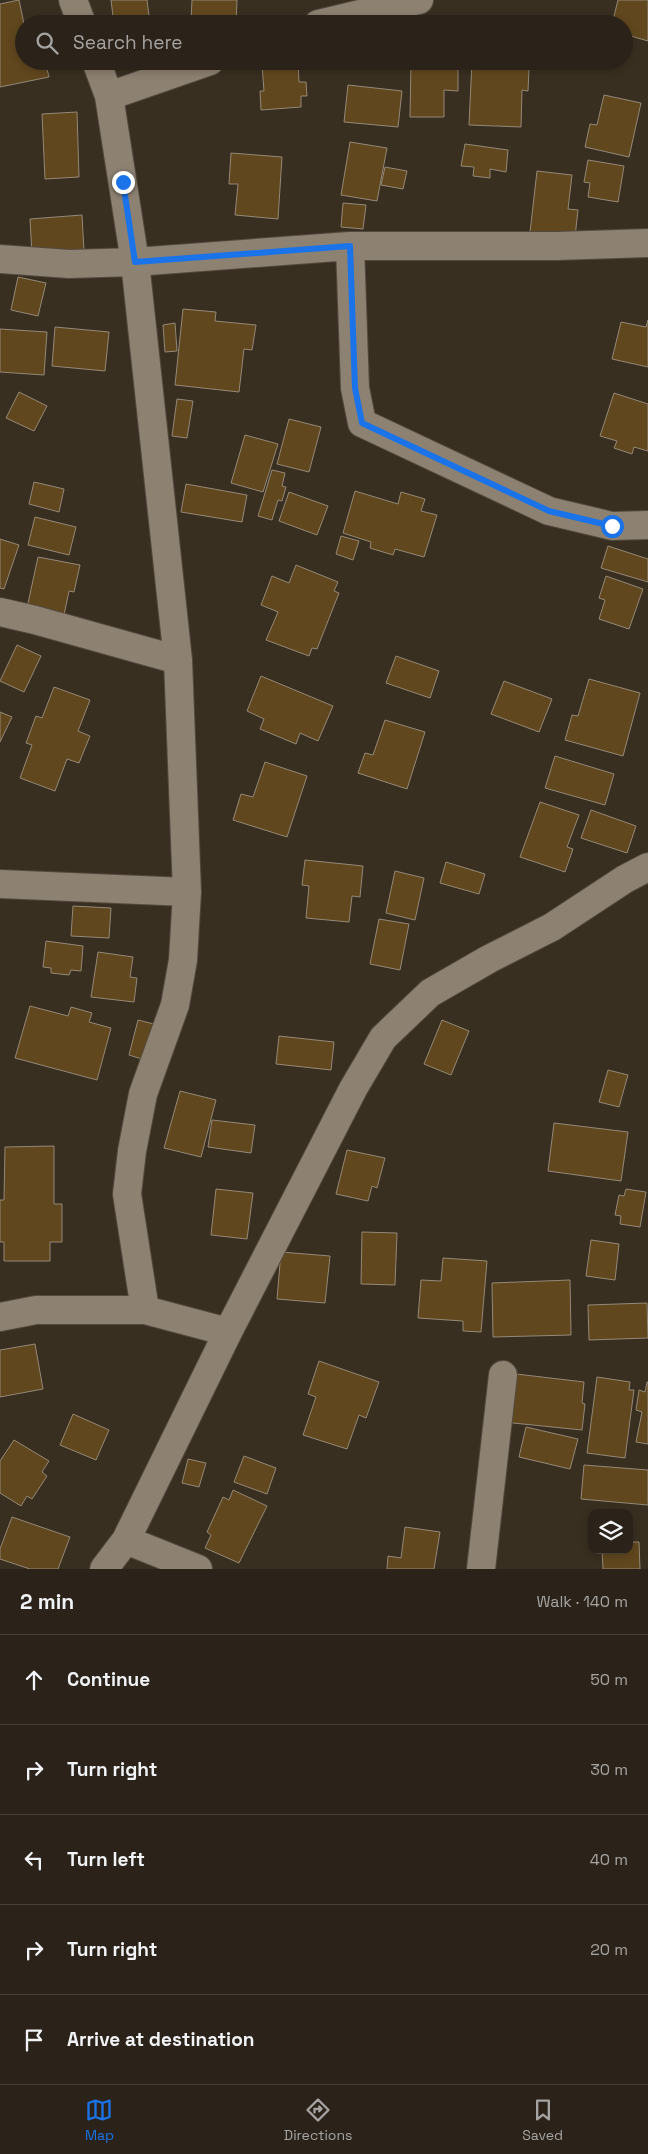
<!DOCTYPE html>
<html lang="en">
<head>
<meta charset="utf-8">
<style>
  :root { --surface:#2b2319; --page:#372f26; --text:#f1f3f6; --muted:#a6a4a2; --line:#474038; --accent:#1a73e8 }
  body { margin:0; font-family:"Space Grotesk",sans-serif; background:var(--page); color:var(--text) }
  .controls { position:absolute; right:15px; bottom:15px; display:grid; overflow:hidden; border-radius:10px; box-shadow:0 2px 8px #0003 }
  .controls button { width:45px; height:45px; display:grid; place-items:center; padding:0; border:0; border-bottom:1px solid var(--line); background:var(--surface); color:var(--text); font:25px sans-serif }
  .stop { position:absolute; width:15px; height:15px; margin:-11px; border:4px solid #1a73e8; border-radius:50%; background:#fff }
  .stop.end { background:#1a73e8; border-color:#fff; box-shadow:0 1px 5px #0008 }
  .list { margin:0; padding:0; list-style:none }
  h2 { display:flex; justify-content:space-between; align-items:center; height:65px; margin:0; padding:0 20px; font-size:21px }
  h2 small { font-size:16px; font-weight:400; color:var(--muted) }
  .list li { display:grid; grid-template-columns:32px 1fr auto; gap:15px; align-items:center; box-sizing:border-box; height:90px; padding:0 20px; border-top:1px solid var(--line) }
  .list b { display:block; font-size:19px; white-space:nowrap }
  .list em { font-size:16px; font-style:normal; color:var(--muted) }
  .icon { flex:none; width:28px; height:28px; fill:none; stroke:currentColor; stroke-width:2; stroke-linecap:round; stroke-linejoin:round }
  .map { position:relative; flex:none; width:648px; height:1569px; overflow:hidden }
  .search { position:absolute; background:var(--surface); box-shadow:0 2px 8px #0003; left:15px; right:15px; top:15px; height:55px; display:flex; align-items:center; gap:12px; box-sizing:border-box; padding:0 18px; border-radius:28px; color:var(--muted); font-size:19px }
  .sheet { height:515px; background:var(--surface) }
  nav { display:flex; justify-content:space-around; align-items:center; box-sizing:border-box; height:70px; border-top:1px solid var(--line); background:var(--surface); font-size:14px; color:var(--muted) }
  nav a { display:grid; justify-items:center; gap:2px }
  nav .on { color:var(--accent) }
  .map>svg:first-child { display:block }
</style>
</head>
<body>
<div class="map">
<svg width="648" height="1569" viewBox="0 0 648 1569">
  <rect width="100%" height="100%" fill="#392f21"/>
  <path fill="#61471e" stroke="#948877" d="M 19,0 L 24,24 L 24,61 L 45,61 L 49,77 L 0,87 L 0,4 Z
    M 111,0 L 147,0 L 150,24 L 114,24 Z
    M 192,0 L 237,0 L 236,24 L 191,22 Z
    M 618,0 L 648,0 L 648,41 L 624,34 L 624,24 L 612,24 Z
    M 411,61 L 458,61 L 458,91 L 444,90 L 444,117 L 410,117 Z
    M 472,61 L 524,61 L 523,69 L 529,69 L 528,91 L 522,90 L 521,127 L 469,125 Z
    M 298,62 L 299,82 L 306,82 L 307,96 L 301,96 L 301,107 L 261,110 L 260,91 L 264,91 L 262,65 Z
    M 348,85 L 402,91 L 398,127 L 344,122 Z
    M 604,95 L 641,103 L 629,157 L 585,147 L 590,124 L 597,125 Z
    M 77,112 L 79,177 L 45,179 L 42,114 Z
    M 350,142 L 387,148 L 377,201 L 341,195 Z
    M 465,144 L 508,150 L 506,172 L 490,169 L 490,178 L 473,176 L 474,167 L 461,166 Z
    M 231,153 L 282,157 L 278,219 L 235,215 L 238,184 L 229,184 Z
    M 588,160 L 624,166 L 618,202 L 588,197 L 590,183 L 584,182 Z
    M 385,167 L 407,171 L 403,189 L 381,185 Z
    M 537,171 L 572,175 L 568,209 L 578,210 L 575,237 L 530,232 Z
    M 343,203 L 366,205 L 363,229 L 341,227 Z
    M 82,215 L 84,251 L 32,255 L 30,219 Z
    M 18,277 L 46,283 L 38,316 L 11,310 Z
    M 183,309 L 216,312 L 215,321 L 256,325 L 252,350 L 244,349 L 239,392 L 175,385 Z
    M 648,320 L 648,367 L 612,359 L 621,322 L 646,327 Z
    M 175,323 L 177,351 L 165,352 L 163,325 Z
    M 55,327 L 109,332 L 105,371 L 52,366 Z
    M 0,329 L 47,332 L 44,375 L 0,372 Z
    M 19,392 L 47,406 L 34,431 L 6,418 Z
    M 614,393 L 648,404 L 648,451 L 634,447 L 632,454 L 614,448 L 617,441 L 600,436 Z
    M 177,399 L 193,401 L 187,438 L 172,436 Z
    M 289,419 L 321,427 L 309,472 L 277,464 Z
    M 245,435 L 278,444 L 263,492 L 231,483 Z
    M 272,470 L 285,473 L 282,486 L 286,487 L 282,501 L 278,500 L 272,520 L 258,516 Z
    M 34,482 L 64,489 L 59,512 L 29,504 Z
    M 186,484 L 247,495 L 242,522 L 181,512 Z
    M 355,491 L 398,504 L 401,492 L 425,499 L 421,511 L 437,515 L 424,557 L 395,549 L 393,555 L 370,548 L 371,542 L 343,533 Z
    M 289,492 L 328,506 L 317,535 L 279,521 Z
    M 35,517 L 76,527 L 69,555 L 28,545 Z
    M 341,536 L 359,541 L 353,560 L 336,554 Z
    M 0,539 L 19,545 L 4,589 L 0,588 Z
    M 608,546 L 648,559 L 648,582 L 601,568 Z
    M 38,557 L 80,565 L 74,592 L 69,591 L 64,615 L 27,608 Z
    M 296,565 L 338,582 L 334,591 L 339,593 L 317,649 L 312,648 L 309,656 L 266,640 L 278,612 L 261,605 L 272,576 L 289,583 Z
    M 606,576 L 643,589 L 629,629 L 599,619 L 605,600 L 599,598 Z
    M 17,645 L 41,656 L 24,692 L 0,681 Z
    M 396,656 L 439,671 L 430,698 L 386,683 Z
    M 261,676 L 333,706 L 318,741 L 300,733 L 296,744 L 260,729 L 264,719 L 247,711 Z
    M 589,679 L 640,693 L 623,756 L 565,740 L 572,715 L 578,716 Z
    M 504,681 L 552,699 L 539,732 L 491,714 Z
    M 54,687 L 90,700 L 78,731 L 90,736 L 79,763 L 67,759 L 55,791 L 20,778 L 32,745 L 26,743 L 36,716 L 42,718 Z
    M 0,712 L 12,717 L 0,742 Z
    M 385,720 L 425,732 L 407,789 L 358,773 L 365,753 L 373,755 Z
    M 555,756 L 614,774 L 605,805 L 545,788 Z
    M 265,762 L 307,776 L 287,837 L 233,820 L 241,794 L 253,797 Z
    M 540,802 L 579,815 L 567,847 L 573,849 L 565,872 L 520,857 Z
    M 591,810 L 636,826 L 627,853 L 581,838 Z
    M 305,860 L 363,866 L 360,897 L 352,896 L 349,922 L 306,918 L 309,886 L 302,885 Z
    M 446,862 L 485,874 L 479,894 L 440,883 Z
    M 395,871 L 424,878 L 415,920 L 386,913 Z
    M 73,906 L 111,908 L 109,938 L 71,936 Z
    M 379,919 L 409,924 L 400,970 L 370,964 Z
    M 46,941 L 83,946 L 81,971 L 71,970 L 69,975 L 51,973 L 51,968 L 43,967 Z
    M 98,952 L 133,957 L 130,977 L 137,978 L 134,1002 L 91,997 Z
    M 30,1006 L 68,1016 L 71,1007 L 92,1013 L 89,1022 L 111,1028 L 97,1080 L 15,1058 Z
    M 138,1020 L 154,1024 L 145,1060 L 129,1055 Z
    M 442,1020 L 469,1031 L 451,1075 L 424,1064 Z
    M 279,1036 L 334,1042 L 331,1070 L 276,1064 Z
    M 608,1070 L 628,1075 L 619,1107 L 599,1102 Z
    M 180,1091 L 216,1100 L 201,1157 L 164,1148 Z
    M 212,1120 L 255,1125 L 251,1153 L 208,1147 Z
    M 554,1123 L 628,1132 L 621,1181 L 548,1171 Z
    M 54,1146 L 54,1204 L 62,1204 L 62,1242 L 50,1242 L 50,1261 L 4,1261 L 4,1242 L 0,1242 L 0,1200 L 4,1200 L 5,1147 Z
    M 347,1150 L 385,1158 L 377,1188 L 372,1186 L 368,1201 L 336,1194 Z
    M 216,1189 L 253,1193 L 247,1239 L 211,1235 Z
    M 626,1189 L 646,1192 L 640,1227 L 620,1224 L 621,1216 L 615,1215 L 619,1195 L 624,1196 Z
    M 362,1232 L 397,1233 L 395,1285 L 361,1284 Z
    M 591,1240 L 619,1244 L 615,1280 L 586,1276 Z
    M 281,1252 L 330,1256 L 325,1303 L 277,1299 Z
    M 443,1258 L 487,1261 L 481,1332 L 463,1331 L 463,1321 L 418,1318 L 421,1280 L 441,1281 Z
    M 570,1280 L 571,1335 L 493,1337 L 492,1283 Z
    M 647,1303 L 648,1338 L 589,1340 L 588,1305 Z
    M 35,1344 L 43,1389 L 0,1397 L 0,1350 Z
    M 319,1361 L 379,1382 L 366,1418 L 359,1415 L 347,1449 L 303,1435 L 316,1397 L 308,1394 Z
    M 508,1373 L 584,1382 L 582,1403 L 585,1404 L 582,1430 L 503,1422 Z
    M 597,1377 L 630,1382 L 629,1390 L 634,1390 L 625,1458 L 587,1453 Z
    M 647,1382 L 648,1382 L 648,1444 L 636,1442 L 642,1412 L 636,1410 L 639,1390 L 645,1392 Z
    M 73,1414 L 109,1430 L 96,1460 L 60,1445 Z
    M 526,1427 L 578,1439 L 570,1469 L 519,1457 Z
    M 14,1440 L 49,1461 L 42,1472 L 47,1476 L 32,1499 L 27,1496 L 21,1506 L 0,1493 L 0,1461 Z
    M 244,1456 L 276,1468 L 267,1494 L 234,1482 Z
    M 188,1459 L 206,1463 L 199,1487 L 182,1483 Z
    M 584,1465 L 648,1470 L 648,1505 L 581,1499 Z
    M 233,1490 L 267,1506 L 239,1563 L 205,1548 L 211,1535 L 207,1532 L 223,1497 L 229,1500 Z
    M 12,1517 L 70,1537 L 58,1569 L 30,1569 L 0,1559 L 0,1549 Z
    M 405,1527 L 440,1532 L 434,1569 L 387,1569 L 388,1556 L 401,1558 Z
    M 629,1542 L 639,1542 L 640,1569 L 603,1569 L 602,1550 L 629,1550 Z"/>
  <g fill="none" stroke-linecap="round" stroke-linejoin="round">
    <g stroke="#524a3e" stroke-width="30">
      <path id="minor" d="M 73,0 L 82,24
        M 318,24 L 419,0
        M 96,61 L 109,96 L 135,262 L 178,660 L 187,892 L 183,960 L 175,1005 L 143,1094 L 132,1151 L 127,1194 L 145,1310
        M 109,96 L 210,61
        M 350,246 L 355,388 L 362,423 L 549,511 L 612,526 L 648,525
        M 0,259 L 69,264 L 135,262 L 350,246 L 557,246 L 648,243
        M 0,612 L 35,620 L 178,660
        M 0,884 L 187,892
        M 0,1317 L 36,1310 L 145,1310 L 228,1332
        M 126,1540 L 198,1569
        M 104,1569 L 126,1540 L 228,1332 L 353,1089 L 383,1038 L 430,993 L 489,959 L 552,927 L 625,879 L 648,867
        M 481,1569 L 503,1375"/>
    </g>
    <use href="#minor" stroke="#8d8171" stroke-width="28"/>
  </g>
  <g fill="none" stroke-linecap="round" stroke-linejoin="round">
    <path stroke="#1a73e8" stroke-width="6" d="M 123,182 L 135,262 L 350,246 L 355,388 L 362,423 L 549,511 L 612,526"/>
  </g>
</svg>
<div class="controls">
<button><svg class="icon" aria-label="layers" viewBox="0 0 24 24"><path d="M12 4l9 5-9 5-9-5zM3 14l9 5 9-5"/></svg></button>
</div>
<div class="stop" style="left:612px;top:526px"></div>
<div class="stop end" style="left:123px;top:182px"></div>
<div class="search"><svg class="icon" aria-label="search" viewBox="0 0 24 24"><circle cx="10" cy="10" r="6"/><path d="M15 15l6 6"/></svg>Search here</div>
</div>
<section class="sheet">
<h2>2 min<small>Walk · 140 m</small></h2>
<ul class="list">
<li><svg class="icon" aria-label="ahead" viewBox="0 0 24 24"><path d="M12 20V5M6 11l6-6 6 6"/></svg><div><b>Continue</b></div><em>50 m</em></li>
<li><svg class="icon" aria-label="right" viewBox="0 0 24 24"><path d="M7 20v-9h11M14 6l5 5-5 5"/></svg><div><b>Turn right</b></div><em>30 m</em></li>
<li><svg class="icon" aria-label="left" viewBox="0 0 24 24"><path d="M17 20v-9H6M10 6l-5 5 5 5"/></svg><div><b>Turn left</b></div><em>40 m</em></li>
<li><svg class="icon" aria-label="right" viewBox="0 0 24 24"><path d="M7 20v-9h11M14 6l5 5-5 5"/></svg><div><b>Turn right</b></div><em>20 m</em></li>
<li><svg class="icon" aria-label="arrive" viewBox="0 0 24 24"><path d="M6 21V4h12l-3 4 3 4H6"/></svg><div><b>Arrive at destination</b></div></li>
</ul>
</section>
<nav>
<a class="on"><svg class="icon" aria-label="map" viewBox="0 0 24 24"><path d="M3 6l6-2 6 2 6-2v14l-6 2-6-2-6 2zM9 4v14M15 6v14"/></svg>Map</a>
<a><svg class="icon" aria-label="directions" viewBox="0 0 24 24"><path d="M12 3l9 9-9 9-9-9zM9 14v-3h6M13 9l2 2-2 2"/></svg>Directions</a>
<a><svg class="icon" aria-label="saved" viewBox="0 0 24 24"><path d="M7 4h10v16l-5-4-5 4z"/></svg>Saved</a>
</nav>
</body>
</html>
